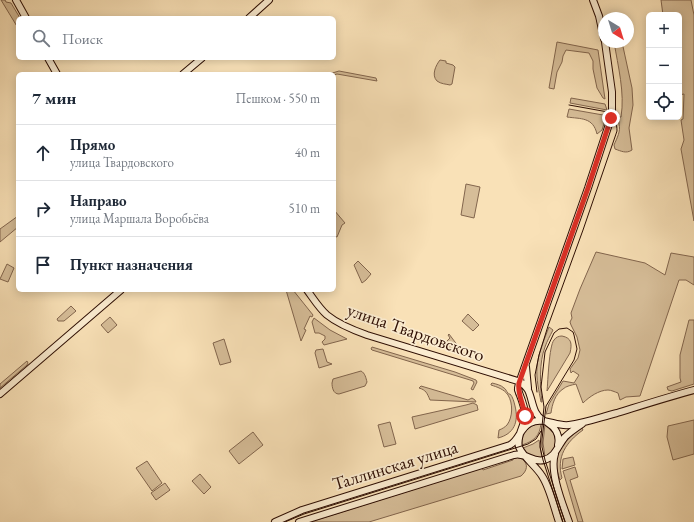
<!DOCTYPE html>
<html lang="ru">
<head>
<meta charset="utf-8">
<style>
  :root { --surface:#fff; --page:#f2f2f3; --text:#1f2937; --muted:#747a83; --line:#e0e1e3 }
  body { margin:0; font-family:"EB Garamond",serif; background:var(--page); color:var(--text) }
  .controls { position:absolute; right:12px; top:12px; display:grid; overflow:hidden; border-radius:6px; box-shadow:0 2px 10px #0003 }
  .controls button { width:36px; height:36px; display:grid; place-items:center; padding:0; border:0; border-bottom:1px solid var(--line); background:var(--surface); color:var(--text); font:20px sans-serif }
  .compass { position:absolute; left:598px; top:12px; width:36px; height:36px; border-radius:50%; background:var(--surface); box-shadow:0 2px 10px #0003; rotate:142deg }
  .stop { position:absolute; width:12px; height:12px; margin:-9px; border:3px solid #d93025; border-radius:50%; background:#fff }
  .stop.end { background:#d93025; border-color:#fff; box-shadow:0 1px 4px #0008 }
  .list { margin:0; padding:0; list-style:none }
  h2 { display:flex; justify-content:space-between; align-items:center; height:52px; margin:0; padding:0 16px; font-size:17px }
  h2 small { font-size:13px; font-weight:400; color:var(--muted) }
  .list li { display:grid; grid-template-columns:26px 1fr auto; gap:12px; align-items:center; box-sizing:border-box; height:56px; padding:0 16px; border-top:1px solid var(--line) }
  .list b { display:block; font-size:15px; white-space:nowrap }
  .list p { margin:0; font-size:13px; white-space:nowrap; color:var(--muted) }
  .list em { font-size:13px; font-style:normal; color:var(--muted) }
  .icon { flex:none; width:22px; height:22px; fill:none; stroke:currentColor; stroke-width:2; stroke-linecap:round; stroke-linejoin:round }
  .map { position:relative; flex:none; width:694px; height:522px; overflow:hidden }
  .search { position:absolute; background:var(--surface); box-shadow:0 2px 10px #0003; left:16px; top:16px; width:320px; height:44px; display:flex; align-items:center; gap:10px; box-sizing:border-box; padding:0 14px; border-radius:6px; color:var(--muted); font-size:15px }
  .panel { position:absolute; background:var(--surface); box-shadow:0 2px 10px #0003; left:16px; top:72px; width:320px; height:220px; border-radius:6px }
  .map>svg:first-child { display:block }
</style>
</head>
<body>
<div class="map">
<svg width="694" height="522" viewBox="0 0 694 522">
  <rect width="100%" height="100%" fill="#f9e1b7"/>
  <filter id="stains"><feTurbulence type="fractalNoise" baseFrequency=".005" numOctaves="4"/><feColorMatrix values="0 0 0 0 .2 0 0 0 0 .09 0 0 0 0 .02 0 0 0 .5 -.17"/></filter>
  <radialGradient id="worn" r=".72"><stop offset=".6" stop-color="#630" stop-opacity="0"/><stop offset="1" stop-color="#630" stop-opacity=".3"/></radialGradient>
  <path fill="#d6bd98" stroke="#82654d" d="M 1,0 L 5,0 L 6,2 L 11,3 L 20,18 L 18,18 L 18,28 Z
    M 661,0 L 691,0 L 694,15 L 694,221 L 681,149 L 684,140 L 681,120 L 683,119 L 684,94 L 679,95 L 679,15 L 663,15 Z
    M 557,42 L 598,50 L 605,99 L 603,98 L 597,88 L 593,69 L 593,61 L 589,53 L 566,50 L 563,56 L 562,62 L 557,72 L 554,89 L 549,88 Z
    M 614,42 L 622,42 L 632,88 L 633,105 L 629,128 L 632,150 C 626,154 621,151 615,149 L 614,145 C 617,138 621,131 619,124 C 619,121 618,119 618,117 L 621,117 C 625,93 618,66 614,42 Z
    M 440,60 L 446,61 L 446,63 L 453,65 L 455,67 L 452,84 L 450,85 C 446,84 441,84 437,81 C 431,75 436,65 440,60 Z
    M 339,71 L 376,78 L 377,81 L 337,74 L 334,75 L 334,74 L 329,74 Z
    M 571,98 L 605,104 L 607,110 L 570,103 Z
    M 569,109 L 603,115 L 606,117 L 602,130 L 597,134 C 593,117 581,119 567,117 Z
    M 466,184 L 480,187 L 474,218 L 461,215 Z
    M 334,210 L 345,223 L 342,225 L 337,237 L 334,236 Z
    M 18,216 L 18,227 L 0,242 L 0,229 Z
    M 596,252 L 645,263 L 665,275 L 671,253 L 694,257 L 694,285 L 686,280 L 679,280 L 640,396 L 626,397 L 620,400 L 618,393 C 615,392 611,390 608,390 C 599,390 589,397 583,403 L 576,384 C 572,385 566,386 563,389 C 555,394 552,405 551,413 L 546,414 L 549,404 L 563,381 L 574,383 L 579,375 L 573,371 L 571,373 L 570,369 L 578,358 L 580,350 L 577,337 L 571,325 L 570,322 L 572,318 L 571,313 L 580,289 Z
    M 358,261 L 371,274 L 366,280 L 362,283 L 354,265 Z
    M 7,264 L 14,268 L 8,282 L 0,279 Z
    M 286,290 L 293,290 L 313,315 L 312,317 L 310,316 L 304,329 L 306,330 L 301,341 Z
    M 71,306 L 76,311 L 64,321 L 58,321 L 57,319 Z
    M 468,314 L 479,325 L 473,331 L 462,321 Z
    M 110,317 L 117,325 L 108,333 L 101,325 Z
    M 314,318 L 330,330 L 347,339 L 324,345 L 322,342 L 325,339 L 325,336 L 319,333 L 315,333 L 312,322 Z
    M 689,320 L 694,320 L 694,384 L 672,391 L 668,390 L 667,387 L 681,382 L 680,378 L 680,355 Z
    M 549,327 L 553,330 C 550,336 547,341 545,347 C 539,362 540,386 542,402 L 541,402 C 539,391 536,379 537,367 C 538,354 544,340 549,327 Z
    M 449,334 L 464,354 L 463,355 L 434,344 L 436,342 L 442,346 L 450,338 L 448,335 Z
    M 562,336 C 572,338 572,344 570,353 L 547,391 C 548,381 549,346 554,340 C 556,337 559,336 562,336 Z
    M 224,339 L 231,362 L 220,365 L 213,343 Z
    M 372,347 L 455,372 L 476,380 L 477,382 L 473,390 L 471,389 L 474,383 L 473,381 L 470,380 L 372,350 L 371,349 Z
    M 323,349 L 327,362 L 332,364 L 319,368 L 315,353 L 316,350 Z
    M 27,361 L 28,363 L 27,365 L 0,388 L 0,384 Z
    M 361,371 C 365,373 366,378 367,382 L 365,386 L 339,394 C 333,394 332,387 332,383 L 333,379 Z
    M 492,383 C 496,384 501,385 504,388 C 506,389 506,391 508,393 C 508,394 509,394 510,394 C 513,397 514,402 515,406 C 519,422 514,434 498,438 L 499,430 C 502,429 505,427 507,425 C 513,417 513,403 508,395 C 504,389 497,387 491,385 L 491,384 Z
    M 421,386 L 468,400 L 472,398 L 475,400 L 476,402 L 430,400 C 427,393 426,390 419,388 Z
    M 473,403 L 477,405 L 478,410 L 415,429 L 412,417 L 466,405 Z
    M 694,420 L 694,454 L 673,460 L 667,437 L 668,426 Z
    M 390,422 L 396,444 L 384,447 L 378,425 Z
    M 541,423 C 540,436 534,441 522,445 C 521,433 529,425 541,423 Z
    M 545,424 C 558,434 561,447 545,457 L 543,443 Z
    M 582,428 L 583,430 C 566,442 556,457 562,478 L 560,480 C 558,474 556,468 556,461 C 558,447 571,435 582,428 Z
    M 253,432 L 263,445 L 239,464 L 229,451 Z
    M 539,440 L 542,458 C 534,458 527,455 523,448 L 533,444 Z
    M 516,457 L 522,459 C 529,464 527,471 521,476 L 369,522 L 310,522 L 482,468 L 483,470 L 513,460 L 513,458 Z
    M 573,457 L 575,465 L 562,469 L 563,459 Z
    M 147,461 L 162,483 L 152,491 L 136,468 Z
    M 575,467 L 578,477 L 570,480 L 583,522 L 578,522 L 563,471 Z
    M 200,474 L 211,487 L 204,494 L 192,481 Z
    M 165,483 L 170,490 L 156,500 L 151,493 Z"/>
  <g fill="none" stroke-linecap="round" stroke-linejoin="round">
    <g stroke="#2d0d02" stroke-width="8">
      <path id="secondary" d="M 16,0 L 26,18
        M 593,0 L 599,16 L 604,39
        M 249,18 L 269,0
        M 48,58 L 57,74
        M 183,74 L 202,58
        M 307,290 C 313,298 319,308 327,315 C 338,324 353,330 367,335 L 521,382 C 524,385 526,387 528,390 C 533,400 532,414 543,420
        M 526,367 L 528,388
        M 518,390 C 521,398 526,409 525,417 C 524,427 516,437 519,447 C 523,457 536,466 542,476 C 550,488 554,508 559,522
        M 519,393 L 518,388 L 519,383 L 588,188 L 612,115 L 612,92 L 605,42
        M 0,394 L 121,290
        M 548,423 C 556,428 560,436 558,445
        M 555,454 C 549,471 563,505 569,522
        M 275,522 L 302,510 L 510,445 C 519,440 520,428 530,423 C 543,416 556,427 569,425 C 586,423 601,417 617,413 C 643,405 668,397 694,390
        M 299,522 L 514,455 C 526,452 532,463 544,460 C 556,457 558,445 565,437 C 570,432 576,428 582,424"/>
    </g>
    <use href="#secondary" stroke="#fbecd0" stroke-width="6"/>
    <path stroke="#2d0d02" stroke-width="1" d="M 537,392 L 535,375 L 539,355 L 548,326 L 583,230 L 617,131 C 617,124 615,117 608,112 L 569,105
      M 285,522 L 304,514 L 528,444 L 536,439 L 541,431
      M 563,522 L 543,460 L 540,447 L 541,436 L 544,407 L 541,387 L 545,352 L 554,333 L 559,329 L 567,328 L 573,332 L 574,335 L 577,349 L 574,360 L 546,406 L 542,439 L 542,447 L 545,460 L 565,522"/>
  </g>
  <g fill="none" stroke-linecap="round" stroke-linejoin="round">
    <path stroke="#d93025" stroke-width="5" d="M 525,416 C 524,405 517,394 519,383 L 588,188 L 611,118"/>
  </g>
  <g text-anchor="middle" dominant-baseline="central" stroke-width="3.5" stroke-linejoin="round" paint-order="stroke">
    <g font-size="18" fill="#2d0d02" stroke="#fbecd0">
      <text transform="translate(416 332) rotate(19)">улица Твардовского</text>
      <text transform="translate(395 465) rotate(-17)">Таллинская улица</text>
    </g>
  </g>
  <rect width="100%" height="100%" filter="url(#stains)"/>
  <rect width="100%" height="100%" fill="url(#worn)"/>
</svg>
<div class="controls">
<button>+</button>
<button>−</button>
<button><svg class="icon" aria-label="locate" viewBox="0 0 24 24"><circle cx="12" cy="12" r="6"/><path d="M12 2v4M12 18v4M2 12h4M18 12h4"/></svg></button>
</div>
<svg class="compass" viewBox="-18 -18 36 36"><path d="M0-13l5 13h-10z" fill="#e53935"/><path d="M0 13l5-13h-10z" fill="#747a83"/></svg>
<div class="stop" style="left:525px;top:416px"></div>
<div class="stop end" style="left:611px;top:118px"></div>
<div class="search"><svg class="icon" aria-label="search" viewBox="0 0 24 24"><circle cx="10" cy="10" r="6"/><path d="M15 15l6 6"/></svg>Поиск</div>
<section class="panel">
<h2>7 мин<small>Пешком · 550 m</small></h2>
<ul class="list">
<li><svg class="icon" aria-label="ahead" viewBox="0 0 24 24"><path d="M12 20V5M6 11l6-6 6 6"/></svg><div><b>Прямо</b><p>улица Твардовского</p></div><em>40 m</em></li>
<li><svg class="icon" aria-label="right" viewBox="0 0 24 24"><path d="M7 20v-9h11M14 6l5 5-5 5"/></svg><div><b>Направо</b><p>улица Маршала Воробьёва</p></div><em>510 m</em></li>
<li><svg class="icon" aria-label="arrive" viewBox="0 0 24 24"><path d="M6 21V4h12l-3 4 3 4H6"/></svg><div><b>Пункт назначения</b></div></li>
</ul>
</section>
</div>
</body>
</html>
